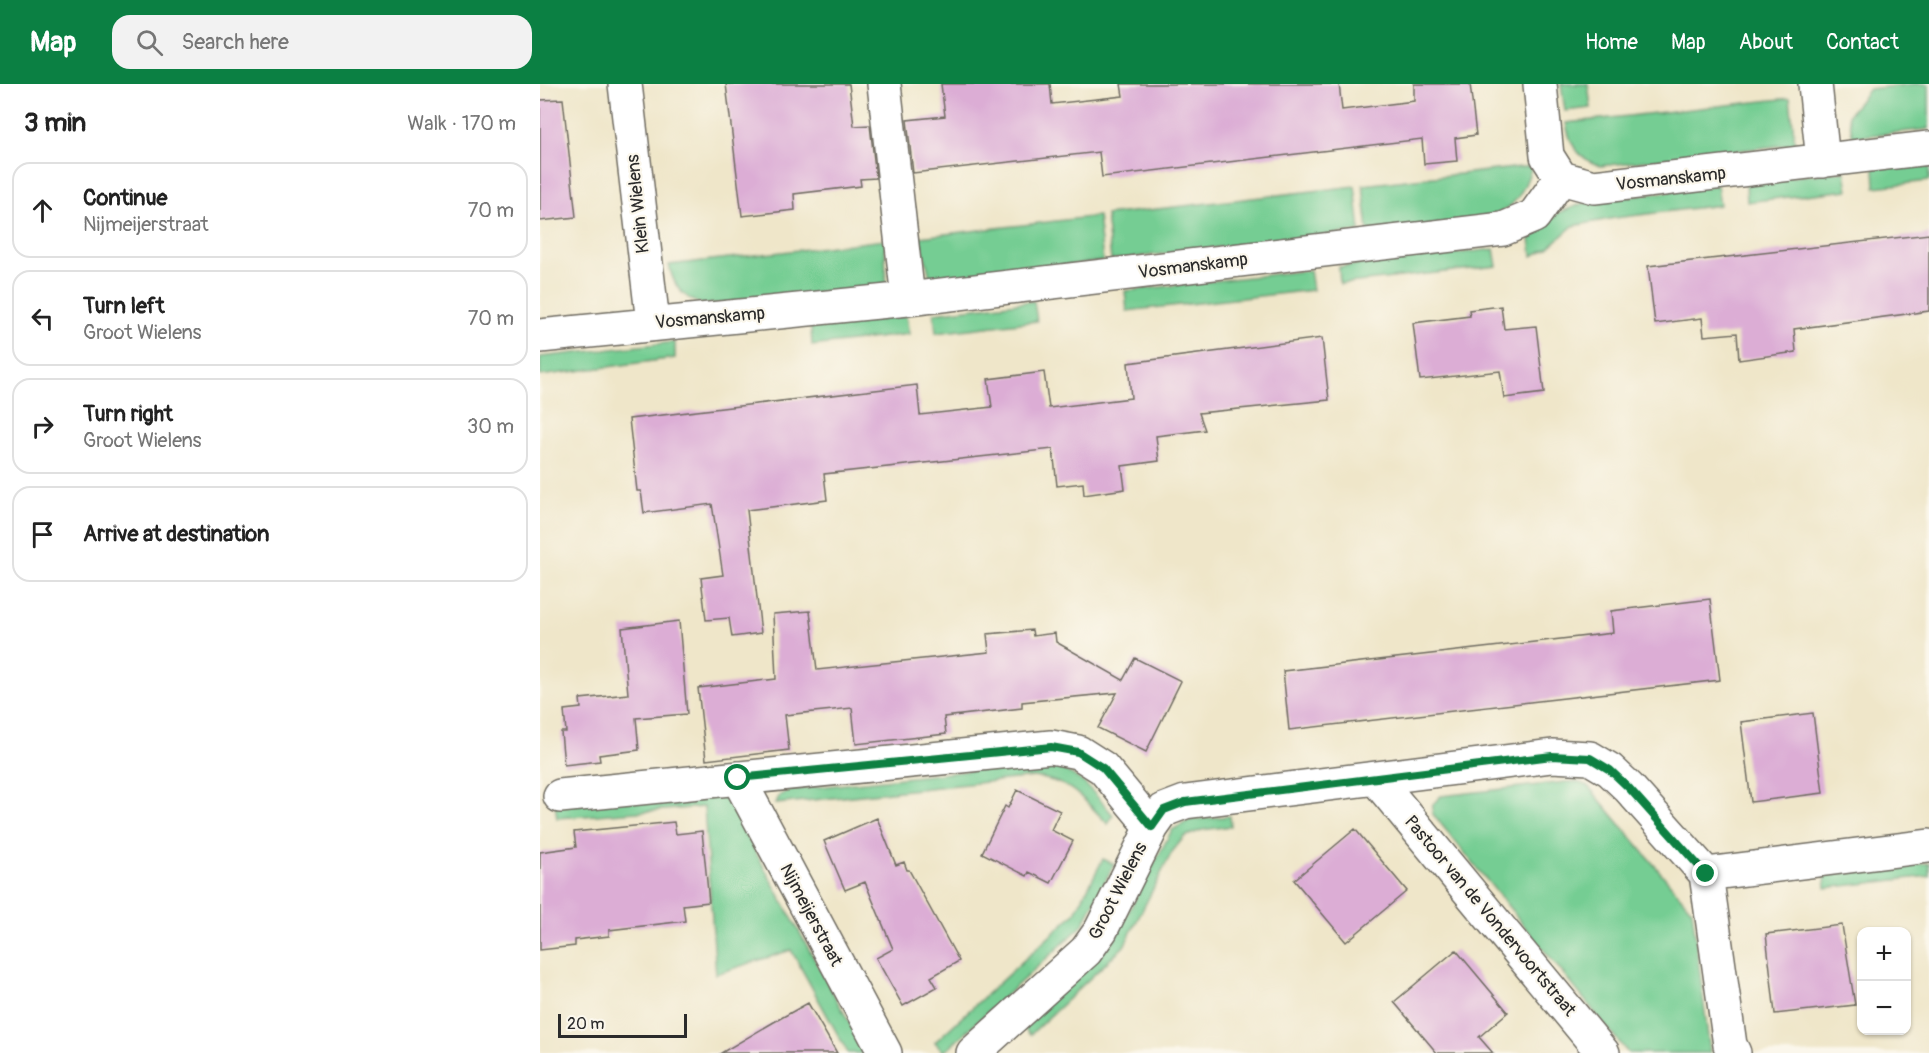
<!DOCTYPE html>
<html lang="en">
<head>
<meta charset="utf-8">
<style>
  :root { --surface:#fff; --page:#f2f2f2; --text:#222; --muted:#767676; --line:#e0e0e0; --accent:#0b8043 }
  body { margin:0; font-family:Pangolin,sans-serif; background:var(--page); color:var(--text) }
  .controls { position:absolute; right:18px; bottom:18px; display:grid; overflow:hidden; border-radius:12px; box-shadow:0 2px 4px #0004 }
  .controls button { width:54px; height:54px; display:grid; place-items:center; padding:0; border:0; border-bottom:2px solid var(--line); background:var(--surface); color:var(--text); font:30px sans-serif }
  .scale { position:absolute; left:18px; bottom:15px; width:129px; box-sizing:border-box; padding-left:6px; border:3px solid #2b2b2b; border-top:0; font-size:16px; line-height:21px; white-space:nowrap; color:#2b2b2b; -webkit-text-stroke:4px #fbf7ec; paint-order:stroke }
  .stop { position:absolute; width:18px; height:18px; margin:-14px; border:4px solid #0b8043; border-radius:50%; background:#fff }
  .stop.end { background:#0b8043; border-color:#fff; box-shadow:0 2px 6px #0008 }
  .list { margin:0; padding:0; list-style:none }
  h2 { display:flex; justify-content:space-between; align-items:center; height:78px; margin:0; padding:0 24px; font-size:26px }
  h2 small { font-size:20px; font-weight:400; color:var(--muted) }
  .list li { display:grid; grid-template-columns:39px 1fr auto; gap:18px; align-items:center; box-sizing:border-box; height:96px; margin:0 12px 12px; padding:0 12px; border:2px solid var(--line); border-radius:18px }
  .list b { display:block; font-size:22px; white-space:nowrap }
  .list p { margin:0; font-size:20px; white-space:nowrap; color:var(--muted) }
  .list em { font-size:20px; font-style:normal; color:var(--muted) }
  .icon { flex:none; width:33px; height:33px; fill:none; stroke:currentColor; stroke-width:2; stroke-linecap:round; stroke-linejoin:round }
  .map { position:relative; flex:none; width:1389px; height:969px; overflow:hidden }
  header { display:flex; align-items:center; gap:36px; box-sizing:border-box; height:84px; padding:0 30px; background:var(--accent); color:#fff }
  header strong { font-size:28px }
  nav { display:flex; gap:33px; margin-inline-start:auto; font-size:21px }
  .search { width:420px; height:54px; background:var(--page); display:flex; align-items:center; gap:15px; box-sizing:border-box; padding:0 21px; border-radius:18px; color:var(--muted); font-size:22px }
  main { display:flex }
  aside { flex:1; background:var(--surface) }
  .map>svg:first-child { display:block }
</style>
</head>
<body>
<header>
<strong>Map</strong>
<div class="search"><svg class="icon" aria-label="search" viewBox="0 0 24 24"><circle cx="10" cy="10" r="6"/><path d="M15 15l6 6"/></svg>Search here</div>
<nav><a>Home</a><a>Map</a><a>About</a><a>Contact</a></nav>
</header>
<main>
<aside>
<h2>3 min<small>Walk · 170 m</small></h2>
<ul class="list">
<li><svg class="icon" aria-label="ahead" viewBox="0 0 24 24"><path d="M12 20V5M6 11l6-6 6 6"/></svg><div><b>Continue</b><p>Nijmeijerstraat</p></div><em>70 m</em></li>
<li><svg class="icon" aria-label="left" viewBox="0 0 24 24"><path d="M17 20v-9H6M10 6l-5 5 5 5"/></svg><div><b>Turn left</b><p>Groot Wielens</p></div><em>70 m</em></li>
<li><svg class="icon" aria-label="right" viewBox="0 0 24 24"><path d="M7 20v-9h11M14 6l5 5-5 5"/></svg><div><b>Turn right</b><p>Groot Wielens</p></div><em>30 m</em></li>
<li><svg class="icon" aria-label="arrive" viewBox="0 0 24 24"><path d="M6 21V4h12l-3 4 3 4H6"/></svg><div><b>Arrive at destination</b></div></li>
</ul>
</aside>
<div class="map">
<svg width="1389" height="969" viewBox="0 0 1389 969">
  <rect width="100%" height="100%" fill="#fbf7ec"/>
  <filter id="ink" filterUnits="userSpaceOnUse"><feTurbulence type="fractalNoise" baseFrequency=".0167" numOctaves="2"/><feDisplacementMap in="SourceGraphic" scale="12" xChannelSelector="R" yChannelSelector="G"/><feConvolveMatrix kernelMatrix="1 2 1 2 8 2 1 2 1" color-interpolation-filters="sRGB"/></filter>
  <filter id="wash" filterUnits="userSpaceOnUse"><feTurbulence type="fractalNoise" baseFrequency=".008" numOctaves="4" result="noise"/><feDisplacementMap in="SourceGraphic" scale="24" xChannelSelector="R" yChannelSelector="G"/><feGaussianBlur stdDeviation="1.35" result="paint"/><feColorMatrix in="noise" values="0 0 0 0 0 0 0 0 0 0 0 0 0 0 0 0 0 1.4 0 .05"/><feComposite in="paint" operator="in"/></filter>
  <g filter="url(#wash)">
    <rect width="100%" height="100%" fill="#efe6c9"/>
    <path fill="#74cd93" stroke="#507c5f" stroke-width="1.5" d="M 1021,0 L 1048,0 L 1051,24 L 1025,27 Z
      M 1375,0 L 1389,0 L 1389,45 L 1313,53 L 1308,31 L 1329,5 Z
      M 1250,14 L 1255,60 L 1060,82 C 1038,74 1030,62 1026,39 Z
      M 1389,77 L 1389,97 L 1335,103 L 1334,84 Z
      M 992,82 C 987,97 982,111 970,122 C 950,140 859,143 828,147 L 823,101 Z
      M 1305,87 L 1308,106 L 1207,118 L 1206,98 Z
      M 1177,101 L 1180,121 L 1075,134 L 1033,142 L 1008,164 L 992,172 L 990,154 L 1018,129 L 1044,119 Z
      M 815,102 L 820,147 L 571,176 L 566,131 Z
      M 558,132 L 563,177 L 391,197 L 380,153 Z
      M 345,156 L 346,202 L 164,221 C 142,214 134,203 129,181 Z
      M 954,165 L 957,182 L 800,200 L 799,183 Z
      M 770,186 L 773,206 L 587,227 L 585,207 Z
      M 494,217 L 497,237 L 396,249 L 394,229 Z
      M 366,232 L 369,250 L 272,262 L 271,243 Z
      M 135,258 L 135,274 L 0,292 L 0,273 Z
      M 503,679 C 539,688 550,704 573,731 L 568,740 C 542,714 533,698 494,693 L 235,720 L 240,711 L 250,706 Z
      M 12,698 L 178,711 L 187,716 L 326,969 L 308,969 L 251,866 L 176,890 L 164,723 L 17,734 Z
      M 1026,698 L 1038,698 L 1048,702 L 1152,826 L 1170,969 L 1088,969 L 892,729 L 893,720 L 901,712 Z
      M 690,732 L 691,742 L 662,746 L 644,753 L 632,768 L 584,862 L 490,951 L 483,943 L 573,857 L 632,746 L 650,736 Z
      M 563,775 L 574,780 L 542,842 L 404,968 L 395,958 L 535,829 Z
      M 1389,779 L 1389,792 L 1286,804 L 1285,791 Z"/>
    <g id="blocks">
      <path fill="#dcadd5" d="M 186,0 L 309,0 L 314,42 L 330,41 L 336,94 L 320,95 L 321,102 L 254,110 L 255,126 L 202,132 Z
        M 401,0 L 510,0 L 512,20 L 583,12 L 581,0 L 799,0 L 802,26 L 874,17 L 874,0 L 930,0 L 936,51 L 915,54 L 917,77 L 884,80 L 882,55 L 562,93 L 559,68 L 373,89 L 367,36 L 405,32 Z
        M 23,15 L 36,133 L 0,137 L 0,16 Z
        M 1389,150 L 1389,227 L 1254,245 L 1256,268 L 1199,276 L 1197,249 L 1164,252 L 1162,234 L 1115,240 L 1108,182 Z
        M 961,222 L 964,245 L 996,242 L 1004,309 L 964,314 L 960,287 L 880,296 L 873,239 L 930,232 L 929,226 Z
        M 782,254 L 789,316 L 659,329 L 665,346 L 616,352 L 619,377 L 582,382 L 585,405 L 544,411 L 543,399 L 517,402 L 513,365 L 284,390 L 287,416 L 207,426 L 221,549 L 192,553 L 189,534 L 166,536 L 161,494 L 183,491 L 172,420 L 104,429 L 101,407 L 97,407 L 89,335 L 377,301 L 380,331 L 452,323 L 448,295 L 504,288 L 509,324 L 591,314 L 588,279 Z
        M 1170,515 L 1180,596 L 749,646 L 743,587 L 1073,549 L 1071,527 Z
        M 270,527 L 277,586 L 449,568 L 447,550 L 492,546 L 493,552 L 515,549 L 516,558 L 583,596 L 595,574 L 641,597 L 606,668 L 558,644 L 577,609 L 482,618 L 482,624 L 404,633 L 406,650 L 316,660 L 312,624 L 245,631 L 249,666 L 166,676 L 158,604 L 236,595 L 233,530 Z
        M 139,537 L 147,630 L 96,634 L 99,666 L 59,671 L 60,677 L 24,681 L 21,648 L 26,648 L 24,626 L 41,624 L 40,615 L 88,610 L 82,544 Z
        M 1273,629 L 1283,709 L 1211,718 L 1201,638 Z
        M 477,706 L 520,727 L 511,746 L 533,757 L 511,799 L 489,788 L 487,792 L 442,769 L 465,722 L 468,724 Z
        M 337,734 L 356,781 L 364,778 L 367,786 L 369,786 L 419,877 L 391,893 L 397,903 L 363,922 L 336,874 L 353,865 L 325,798 L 305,806 L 284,757 Z
        M 134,738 L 136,750 L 162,747 L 169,818 L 143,821 L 145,837 L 69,846 L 69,852 L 35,856 L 35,862 L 0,866 L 0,768 L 36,763 L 34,748 Z
        M 815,745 L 867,807 L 806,858 L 754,796 Z
        M 1302,841 L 1315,921 L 1235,930 L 1226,850 Z
        M 916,866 L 968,928 L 939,953 L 953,969 L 897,969 L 854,918 Z
        M 268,919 L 297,969 L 181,969 L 234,938 Z"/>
    </g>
  </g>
  <g filter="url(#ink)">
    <use href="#blocks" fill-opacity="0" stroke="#706c62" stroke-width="1.5"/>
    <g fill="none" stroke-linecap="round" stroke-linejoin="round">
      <g stroke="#706c62" stroke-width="36">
        <path id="minor" d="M 85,0 L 113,239
          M 344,0 L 368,215
          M 1000,0 L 1007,72 L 1021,94
          M 1275,0 L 1283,77
          M 0,252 L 368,215 L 963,145 L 994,132 L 1021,94 L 1054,103 L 1389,64
          M 198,694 L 345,969
          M 837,696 L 1063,969
          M 20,712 L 511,663 L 538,668 L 563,684 L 612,743
          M 1166,790 L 1389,762
          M 1166,790 L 1190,961 L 1194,969
          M 433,969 L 546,867 L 561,846 L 612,743 L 624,726 L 645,718 L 1012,672 L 1050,674 L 1070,686 L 1089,704 L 1166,790"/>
      </g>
      <use href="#minor" stroke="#fff" stroke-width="33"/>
    </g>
  </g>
  <g fill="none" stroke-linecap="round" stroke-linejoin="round" filter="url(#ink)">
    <path stroke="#0b8043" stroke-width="8" d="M 198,694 L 511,663 L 538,668 L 563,684 L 612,743 L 624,726 L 645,718 L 1012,672 L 1050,674 L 1070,686 L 1089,704 L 1166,790"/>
  </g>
  <g text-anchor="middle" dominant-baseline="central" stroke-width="4.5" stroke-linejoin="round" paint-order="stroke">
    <g font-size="18" fill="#2b2b2b" stroke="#fbf7ec">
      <text transform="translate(1131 95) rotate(-6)">Vosmanskamp</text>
      <text transform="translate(98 120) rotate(-96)">Klein Wielens</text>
      <text transform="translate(653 182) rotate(-7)">Vosmanskamp</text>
      <text transform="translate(170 234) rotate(-5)">Vosmanskamp</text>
      <text transform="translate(578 807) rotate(-63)">Groot Wielens</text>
      <text transform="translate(271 831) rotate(62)">Nijmeijerstraat</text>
      <text transform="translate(950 832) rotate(50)">Pastoor van de Vondervoortstraat</text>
    </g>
  </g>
</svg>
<div class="controls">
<button>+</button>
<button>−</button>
</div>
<div class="scale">20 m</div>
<div class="stop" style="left:198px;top:694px"></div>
<div class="stop end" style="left:1166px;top:790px"></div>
</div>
</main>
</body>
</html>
